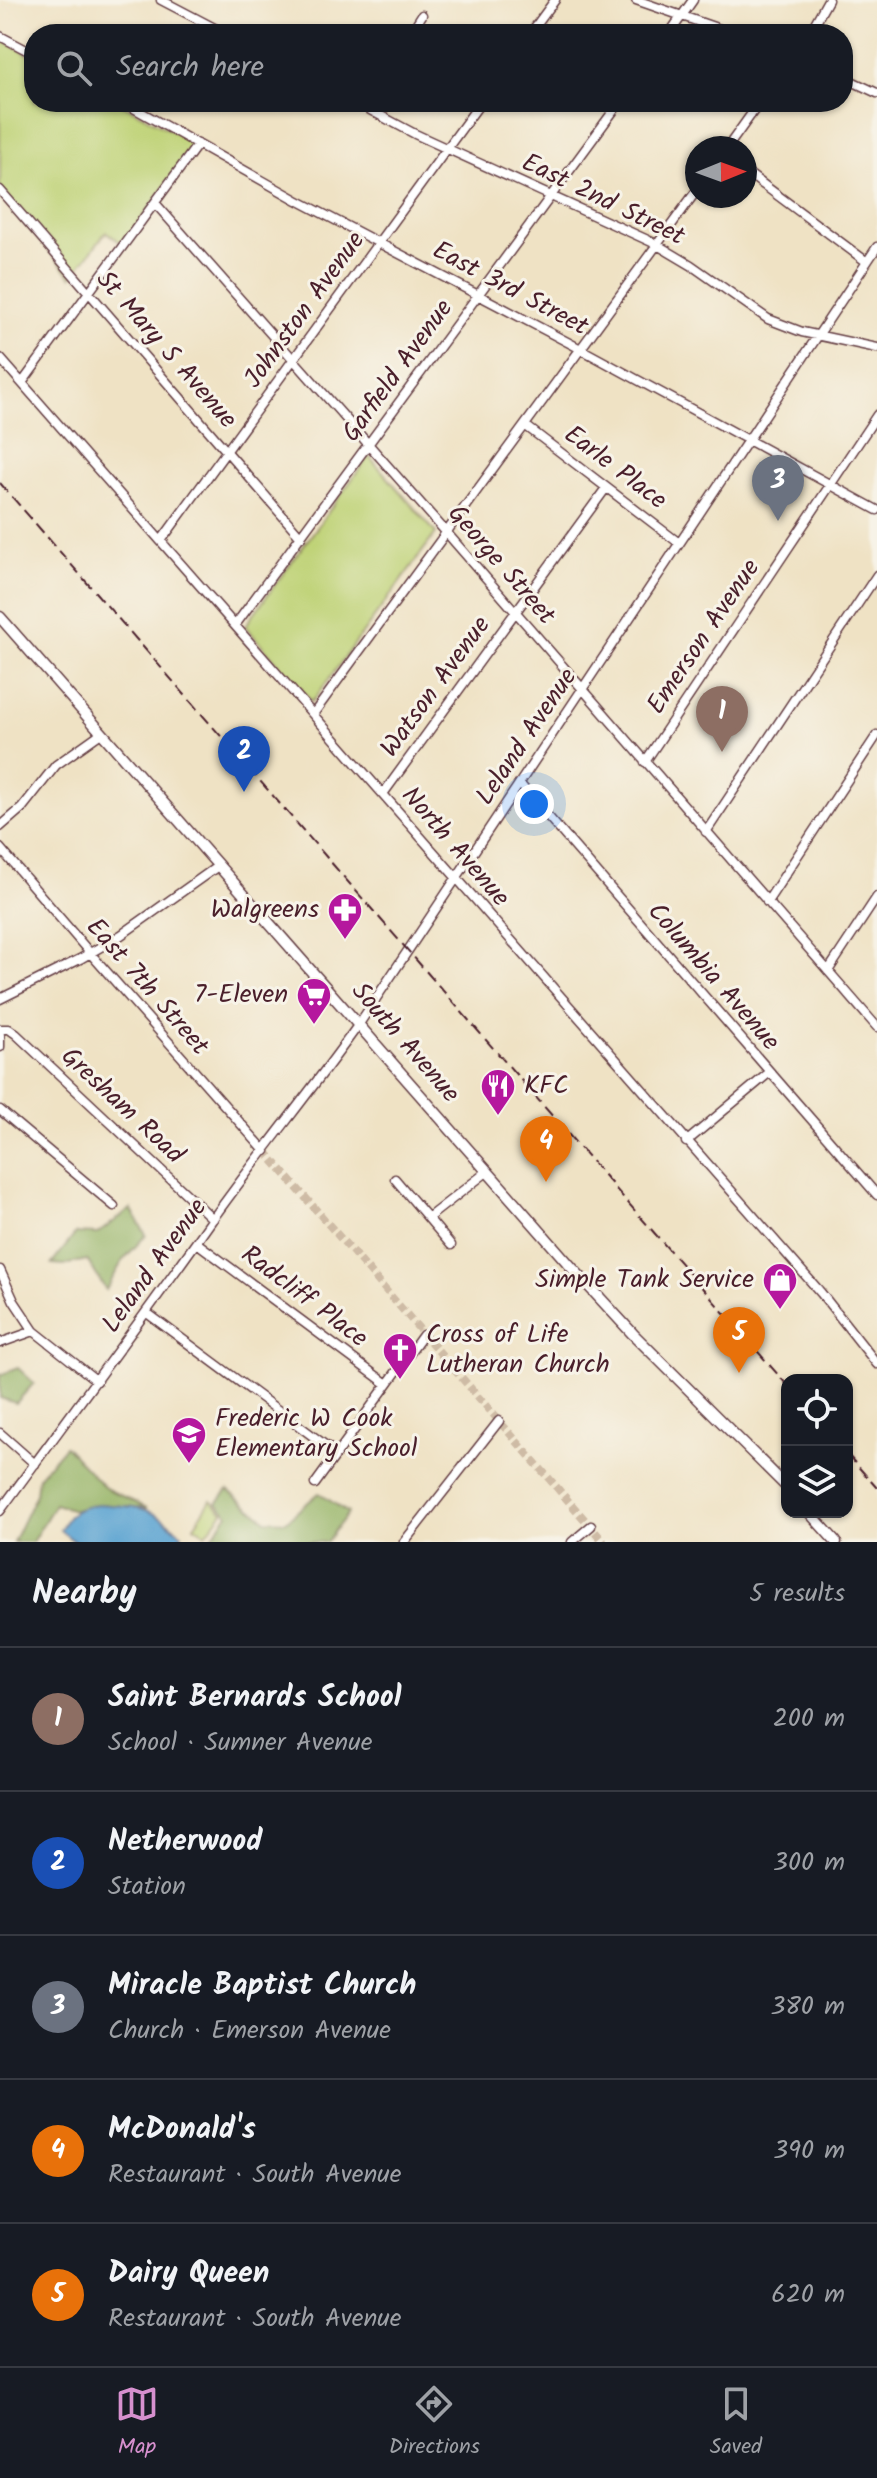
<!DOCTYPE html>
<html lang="en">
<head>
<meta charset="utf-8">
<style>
  :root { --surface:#171b24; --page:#242831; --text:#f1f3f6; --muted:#9ea1a6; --line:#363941; --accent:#d690ce }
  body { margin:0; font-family:Kalam,sans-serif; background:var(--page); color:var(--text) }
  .controls { position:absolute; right:24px; bottom:24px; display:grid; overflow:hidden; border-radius:16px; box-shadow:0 2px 6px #0004 }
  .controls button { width:72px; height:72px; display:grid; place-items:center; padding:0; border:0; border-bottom:2px solid var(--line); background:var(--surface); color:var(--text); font:40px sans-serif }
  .compass { position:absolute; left:685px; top:136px; width:72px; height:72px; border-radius:50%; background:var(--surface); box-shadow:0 2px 6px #0004; rotate:89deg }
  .you { position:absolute; left:534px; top:804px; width:28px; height:28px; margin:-20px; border:6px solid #fff; border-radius:50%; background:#1a73e8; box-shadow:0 0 0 12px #1a73e833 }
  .badge { display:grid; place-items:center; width:52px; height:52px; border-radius:50%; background:var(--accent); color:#fff; font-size:26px; font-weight:700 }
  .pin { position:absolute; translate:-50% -66px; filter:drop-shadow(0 2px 4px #0008) }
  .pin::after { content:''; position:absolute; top:42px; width:28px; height:24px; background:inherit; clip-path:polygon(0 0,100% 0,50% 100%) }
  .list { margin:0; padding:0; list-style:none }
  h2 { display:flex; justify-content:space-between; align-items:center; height:104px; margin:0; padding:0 32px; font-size:34px }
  h2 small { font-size:26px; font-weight:400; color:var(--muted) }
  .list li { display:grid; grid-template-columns:52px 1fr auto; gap:24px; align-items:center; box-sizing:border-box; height:144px; padding:0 32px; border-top:2px solid var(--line) }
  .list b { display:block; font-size:30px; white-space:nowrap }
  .list p { margin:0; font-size:26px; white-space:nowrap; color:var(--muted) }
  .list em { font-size:26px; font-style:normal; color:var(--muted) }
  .icon { flex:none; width:44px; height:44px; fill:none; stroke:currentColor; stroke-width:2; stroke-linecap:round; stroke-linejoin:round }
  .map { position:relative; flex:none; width:877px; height:1542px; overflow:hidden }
  .search { position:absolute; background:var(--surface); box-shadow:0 2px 6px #0004; left:24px; right:24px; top:24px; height:88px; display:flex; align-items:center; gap:20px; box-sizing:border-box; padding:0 28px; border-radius:32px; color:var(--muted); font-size:30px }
  .sheet { height:824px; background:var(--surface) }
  nav { display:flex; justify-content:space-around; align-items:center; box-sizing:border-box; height:112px; border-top:2px solid var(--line); background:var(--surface); font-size:22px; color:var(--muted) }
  nav a { display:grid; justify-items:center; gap:4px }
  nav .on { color:var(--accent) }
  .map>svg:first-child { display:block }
</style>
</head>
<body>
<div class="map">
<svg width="877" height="1542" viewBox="0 0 877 1542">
  <rect width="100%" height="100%" fill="#f7f3e8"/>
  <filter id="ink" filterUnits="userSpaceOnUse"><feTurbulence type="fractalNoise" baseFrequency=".0125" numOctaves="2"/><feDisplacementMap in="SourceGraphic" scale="16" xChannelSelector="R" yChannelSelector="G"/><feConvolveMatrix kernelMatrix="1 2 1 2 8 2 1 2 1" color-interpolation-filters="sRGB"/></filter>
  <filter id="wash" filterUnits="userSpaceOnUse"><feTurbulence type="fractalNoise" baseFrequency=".006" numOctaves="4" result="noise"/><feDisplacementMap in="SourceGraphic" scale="32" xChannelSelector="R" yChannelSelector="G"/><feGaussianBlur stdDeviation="1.8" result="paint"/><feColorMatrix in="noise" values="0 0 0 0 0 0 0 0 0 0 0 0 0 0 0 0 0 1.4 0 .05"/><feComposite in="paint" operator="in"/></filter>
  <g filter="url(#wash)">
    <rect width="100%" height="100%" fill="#efe2c4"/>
    <path fill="#bed275" stroke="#847850" stroke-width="2" d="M 0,39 L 34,57 L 34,102 L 118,102 L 196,144 L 123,244 L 106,232 L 72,277 L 0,195 Z
      M 369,456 L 436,533 L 312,702 L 245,626 Z
      M 211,1500 L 223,1512 L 206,1534 L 194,1526 Z"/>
    <path fill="#96b466" stroke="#706a48" stroke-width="2" d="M 131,1209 L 146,1235 L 123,1260 L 106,1290 L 87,1260 L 64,1265 L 52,1264 L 76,1233 L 97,1234 Z
      M 18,1368 L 34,1383 L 16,1403 L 0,1398 L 0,1375 Z
      M 65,1446 L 105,1488 L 147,1508 L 98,1504 L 74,1510 L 55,1504 L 32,1542 L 13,1542 L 36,1494 L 38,1477 Z
      M 228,1490 L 266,1520 L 286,1521 L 319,1493 L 348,1513 L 326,1542 L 208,1542 L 228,1514 L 217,1503 Z"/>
    <path fill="#5aa3d1" stroke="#52617e" stroke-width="2" d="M 98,1504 C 143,1508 147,1504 182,1534 L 179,1542 L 75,1542 L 60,1530 C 71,1509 76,1509 98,1504 Z"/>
  </g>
  <g filter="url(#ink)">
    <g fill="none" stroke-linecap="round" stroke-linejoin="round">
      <path stroke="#cebba5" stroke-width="8" stroke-dasharray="8 4" stroke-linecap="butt" d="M 265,1151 L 604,1542"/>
      <g stroke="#633c42" stroke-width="11">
        <path id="minor" d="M 161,0 L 226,34
          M 636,0 L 734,34
          M 410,34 L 422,15
          M 530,34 L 555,0
          M 669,34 L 693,0
          M 809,34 L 828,0
          M 0,36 L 34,54
          M 843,77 L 877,93
          M 123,102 L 297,200 L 577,347 L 877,510
          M 355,102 L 415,134 L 654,243 L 691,265 L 768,319 L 802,332 L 877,348
          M 727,148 L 760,102
          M 745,171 L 867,262
          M 0,190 L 301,537
          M 155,203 L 446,532 L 877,1027
          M 0,358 L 821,1293 L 877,1364
          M 22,383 L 198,144
          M 526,426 L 679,543
          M 161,541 L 481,102
          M 236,624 L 620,102
          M 314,713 L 697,190
          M 645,762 L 877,415
          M 520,784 L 877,1195
          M 383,794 L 606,488
          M 0,827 L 22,808 L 56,765 L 101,733
          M 706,832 L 877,575
          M 0,848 L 90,953 L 265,1151
          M 767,902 L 877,735
          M 828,971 L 877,897
          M 0,999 L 80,959 L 121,935 L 218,866
          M 0,1029 L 9,1029 L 16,1034 L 213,1219
          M 0,1035 L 0,1047
          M 0,1110 L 114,1206
          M 686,1142 L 770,1072
          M 395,1179 L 451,1245
          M 429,1217 L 488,1171
          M 197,1243 L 387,1384
          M 0,1270 L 14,1301 L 34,1331 L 97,1381
          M 147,1313 L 337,1454
          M 0,1343 L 34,1331
          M 0,1433 L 35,1464
          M 315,1484 L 423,1335
          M 0,1511 C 71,1414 143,1318 212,1220 C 260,1153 312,1090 359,1024 L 877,247
          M 404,1542 L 499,1421
          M 572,1542 L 591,1526"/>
      </g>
      <g stroke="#633c42" stroke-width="13">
        <path id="major" d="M 0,617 L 574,1270 L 633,1334 L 787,1487
          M 809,1512 L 836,1542"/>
      </g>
      <use href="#minor" stroke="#fff" stroke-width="8"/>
      <use href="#major" stroke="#fff" stroke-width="10"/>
      <path stroke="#4a1f2b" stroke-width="2" stroke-dasharray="12 6" stroke-linecap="butt" d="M 0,483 L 787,1385
        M 847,1454 L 877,1488"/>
    </g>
  </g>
  <defs>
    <g id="pharmacy-pin" transform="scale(1.8)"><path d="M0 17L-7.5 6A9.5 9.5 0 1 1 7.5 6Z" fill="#b5179e" stroke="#f7f3e8"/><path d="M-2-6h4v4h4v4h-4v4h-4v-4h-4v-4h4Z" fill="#fff"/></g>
    <g id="supermarket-pin" transform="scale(1.8)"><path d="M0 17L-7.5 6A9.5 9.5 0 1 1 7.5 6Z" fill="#b5179e" stroke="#f7f3e8"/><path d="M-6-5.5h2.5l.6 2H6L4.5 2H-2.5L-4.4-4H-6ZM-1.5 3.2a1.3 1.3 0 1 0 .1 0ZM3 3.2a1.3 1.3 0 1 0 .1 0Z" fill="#fff"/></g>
    <g id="restaurant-pin" transform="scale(1.8)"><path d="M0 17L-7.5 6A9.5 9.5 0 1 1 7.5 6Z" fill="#b5179e" stroke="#f7f3e8"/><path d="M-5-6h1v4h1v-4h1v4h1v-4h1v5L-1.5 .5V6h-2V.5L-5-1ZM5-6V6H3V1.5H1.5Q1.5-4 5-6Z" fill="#fff"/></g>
    <g id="shop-pin" transform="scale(1.8)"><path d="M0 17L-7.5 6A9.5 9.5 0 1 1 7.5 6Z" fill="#b5179e" stroke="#f7f3e8"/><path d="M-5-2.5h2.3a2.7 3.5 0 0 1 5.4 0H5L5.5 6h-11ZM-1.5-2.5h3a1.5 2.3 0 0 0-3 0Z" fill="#fff"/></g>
    <g id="church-pin" transform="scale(1.8)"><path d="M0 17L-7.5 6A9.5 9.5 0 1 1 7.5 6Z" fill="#b5179e" stroke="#f7f3e8"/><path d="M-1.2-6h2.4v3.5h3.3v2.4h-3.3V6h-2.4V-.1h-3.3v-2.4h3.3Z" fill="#fff"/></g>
    <g id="school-pin" transform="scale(1.8)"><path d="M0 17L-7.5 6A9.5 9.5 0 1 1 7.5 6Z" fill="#b5179e" stroke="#f7f3e8"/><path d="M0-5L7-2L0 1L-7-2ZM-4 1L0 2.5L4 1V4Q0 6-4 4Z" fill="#fff"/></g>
  </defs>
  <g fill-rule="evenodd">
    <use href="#pharmacy-pin" x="345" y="910"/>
    <use href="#supermarket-pin" x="314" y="995"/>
    <use href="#restaurant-pin" x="498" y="1086"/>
    <use href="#shop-pin" x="780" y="1280"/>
    <use href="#church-pin" x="400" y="1350"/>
    <use href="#school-pin" x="189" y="1434"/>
  </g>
  <g text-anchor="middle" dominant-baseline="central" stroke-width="6" stroke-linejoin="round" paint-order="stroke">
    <g font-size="26" fill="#4a1f2b" stroke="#f7f3e8">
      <text transform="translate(603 200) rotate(26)">East 2nd Street</text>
      <text transform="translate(510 289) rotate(28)">East 3rd Street</text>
      <text transform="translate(305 310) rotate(-54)">Johnston Avenue</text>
      <text transform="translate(166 350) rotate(49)">St Mary S Avenue</text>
      <text transform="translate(398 371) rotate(-54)">Garfield Avenue</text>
      <text transform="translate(615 468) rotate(37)">Earle Place</text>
      <text transform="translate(501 565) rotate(49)">George Street</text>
      <text transform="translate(704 637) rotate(-56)">Emerson Avenue</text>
      <text transform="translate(436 687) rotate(-54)">Watson Avenue</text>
      <text transform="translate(527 737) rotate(-56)">Leland Avenue</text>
      <text transform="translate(455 847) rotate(49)">North Avenue</text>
      <text transform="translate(713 977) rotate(49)">Columbia Avenue</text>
      <text transform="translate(147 987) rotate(49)">East 7th Street</text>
      <text transform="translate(405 1043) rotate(49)">South Avenue</text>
      <text transform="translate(122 1106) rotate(43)">Gresham Road</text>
      <text transform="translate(155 1266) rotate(-54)">Leland Avenue</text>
      <text transform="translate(304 1297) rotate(37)">Radcliff Place</text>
    </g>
    <g font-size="26" fill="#4a1f2b" stroke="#f7f3e8" text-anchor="end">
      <text x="319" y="910">Walgreens</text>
      <text x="288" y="995">7-Eleven</text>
      <text x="524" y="1086" text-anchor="start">KFC</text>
      <text x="754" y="1280">Simple Tank Service</text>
      <text x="426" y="1335" text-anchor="start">Cross of Life<tspan x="426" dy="30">Lutheran Church</tspan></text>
      <text x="215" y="1419" text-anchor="start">Frederic W Cook<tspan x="215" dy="30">Elementary School</tspan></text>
    </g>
  </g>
</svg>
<div class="controls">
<button><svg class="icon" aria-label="locate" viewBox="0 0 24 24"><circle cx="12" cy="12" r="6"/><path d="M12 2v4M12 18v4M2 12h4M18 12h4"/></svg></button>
<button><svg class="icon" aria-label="layers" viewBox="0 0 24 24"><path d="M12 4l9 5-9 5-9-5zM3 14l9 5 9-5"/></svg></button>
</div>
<svg class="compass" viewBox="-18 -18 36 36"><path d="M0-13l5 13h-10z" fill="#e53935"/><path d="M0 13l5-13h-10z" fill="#9ea1a6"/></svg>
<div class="you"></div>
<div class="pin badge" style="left:722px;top:752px;background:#8d6e63">1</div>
<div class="pin badge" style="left:244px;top:792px;background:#1a4fb4">2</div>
<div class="pin badge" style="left:778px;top:521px;background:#6b7280">3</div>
<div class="pin badge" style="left:546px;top:1182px;background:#e8710a">4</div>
<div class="pin badge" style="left:739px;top:1373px;background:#e8710a">5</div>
<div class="search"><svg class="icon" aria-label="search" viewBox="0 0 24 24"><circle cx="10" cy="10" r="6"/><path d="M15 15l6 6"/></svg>Search here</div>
</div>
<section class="sheet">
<h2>Nearby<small>5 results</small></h2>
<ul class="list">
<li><span class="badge" style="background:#8d6e63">1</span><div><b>Saint Bernards School</b><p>School · Sumner Avenue</p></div><em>200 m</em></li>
<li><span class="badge" style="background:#1a4fb4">2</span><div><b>Netherwood</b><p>Station</p></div><em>300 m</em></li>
<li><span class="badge" style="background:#6b7280">3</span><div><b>Miracle Baptist Church</b><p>Church · Emerson Avenue</p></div><em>380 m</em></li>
<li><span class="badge" style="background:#e8710a">4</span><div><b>McDonald's</b><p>Restaurant · South Avenue</p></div><em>390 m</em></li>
<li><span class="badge" style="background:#e8710a">5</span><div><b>Dairy Queen</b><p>Restaurant · South Avenue</p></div><em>620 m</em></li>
</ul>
</section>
<nav>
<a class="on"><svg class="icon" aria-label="map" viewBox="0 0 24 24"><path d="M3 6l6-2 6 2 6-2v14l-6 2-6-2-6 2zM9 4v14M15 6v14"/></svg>Map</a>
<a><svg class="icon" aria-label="directions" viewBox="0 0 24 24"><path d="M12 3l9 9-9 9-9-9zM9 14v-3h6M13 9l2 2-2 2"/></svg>Directions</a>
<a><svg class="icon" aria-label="saved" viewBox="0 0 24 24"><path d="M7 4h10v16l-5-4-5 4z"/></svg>Saved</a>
</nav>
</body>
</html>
